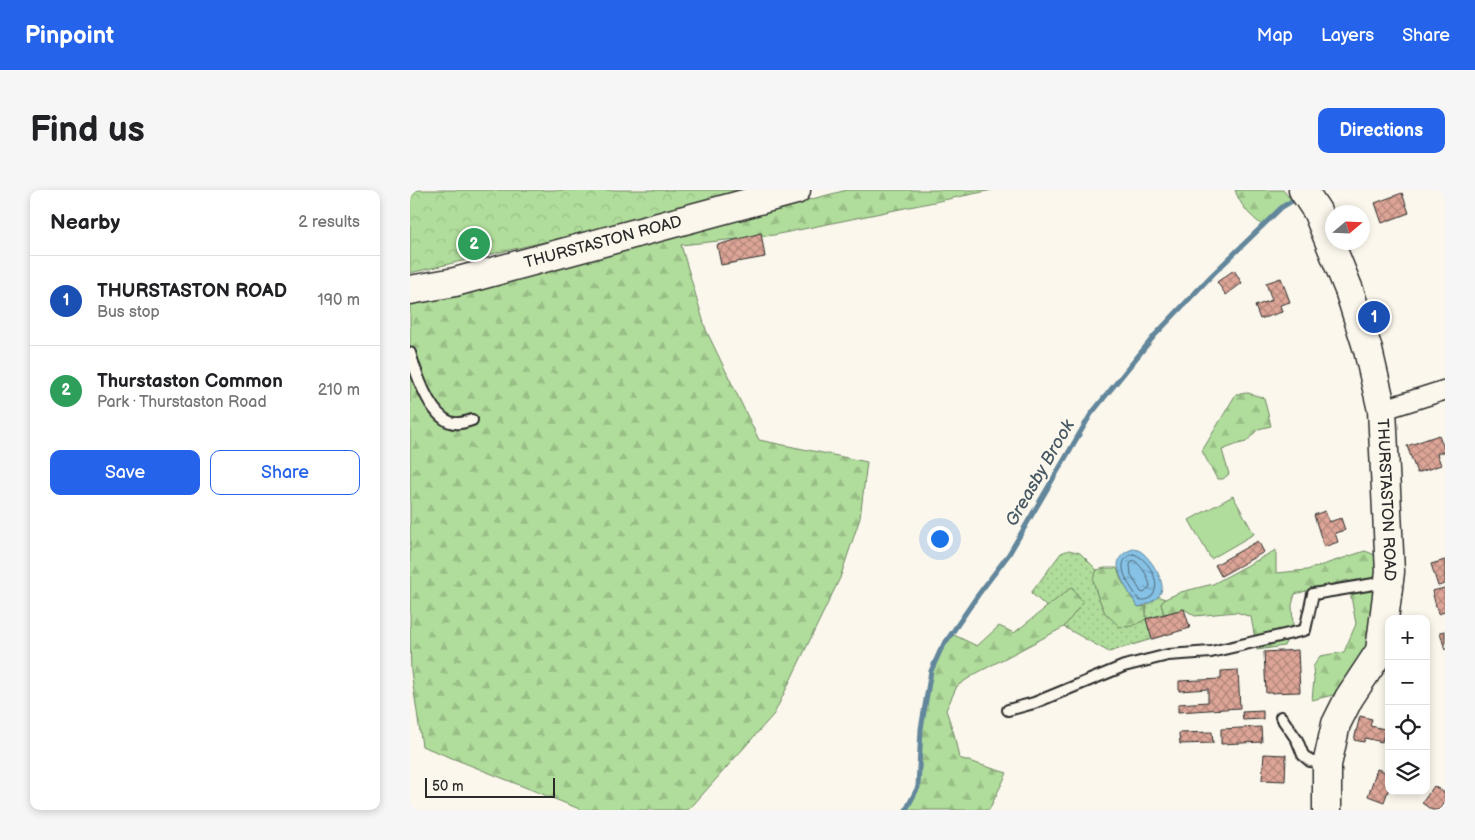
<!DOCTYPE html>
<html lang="en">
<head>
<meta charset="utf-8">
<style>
  :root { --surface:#fff; --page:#f6f6f6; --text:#202124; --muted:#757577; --line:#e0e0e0; --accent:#2563eb }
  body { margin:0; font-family:"Balsamiq Sans",sans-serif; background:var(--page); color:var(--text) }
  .controls { position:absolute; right:15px; bottom:15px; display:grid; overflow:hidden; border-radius:10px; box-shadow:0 2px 8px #0003 }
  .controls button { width:45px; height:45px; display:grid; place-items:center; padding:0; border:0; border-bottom:1px solid var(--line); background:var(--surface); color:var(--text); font:25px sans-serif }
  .compass { position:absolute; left:915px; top:15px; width:45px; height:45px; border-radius:50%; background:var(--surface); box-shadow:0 2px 8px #0003; rotate:71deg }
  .scale { position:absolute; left:15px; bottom:12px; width:130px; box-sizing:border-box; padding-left:5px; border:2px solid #2b2b2b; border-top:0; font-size:14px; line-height:18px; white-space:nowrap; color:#2b2b2b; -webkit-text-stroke:4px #fbf7ec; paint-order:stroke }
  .you { position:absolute; left:529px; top:348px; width:18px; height:18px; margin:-12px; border:4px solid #fff; border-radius:50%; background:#1a73e8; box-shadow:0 0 0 8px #1a73e833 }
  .badge { display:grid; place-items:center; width:32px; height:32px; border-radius:50%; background:var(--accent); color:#fff; font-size:16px; font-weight:700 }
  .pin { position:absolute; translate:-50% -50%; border:2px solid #fff; box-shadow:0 1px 5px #0006 }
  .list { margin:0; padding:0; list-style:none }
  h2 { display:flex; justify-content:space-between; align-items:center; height:65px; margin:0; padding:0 20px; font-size:21px }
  h2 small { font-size:16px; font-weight:400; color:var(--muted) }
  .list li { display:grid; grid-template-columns:32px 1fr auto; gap:15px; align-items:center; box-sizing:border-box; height:90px; padding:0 20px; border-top:1px solid var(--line) }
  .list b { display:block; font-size:19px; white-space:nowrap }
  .list p { margin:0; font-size:16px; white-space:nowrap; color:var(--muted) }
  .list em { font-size:16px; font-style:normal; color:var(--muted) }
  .actions { display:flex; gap:10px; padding:15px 20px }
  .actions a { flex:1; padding:11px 0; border:1px solid var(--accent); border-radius:10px; text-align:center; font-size:18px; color:var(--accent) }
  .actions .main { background:var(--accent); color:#fff }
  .icon { flex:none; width:28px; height:28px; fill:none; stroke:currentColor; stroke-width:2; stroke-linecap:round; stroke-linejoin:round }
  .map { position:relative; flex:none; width:1035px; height:620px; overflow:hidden; border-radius:10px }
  header { display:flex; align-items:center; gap:30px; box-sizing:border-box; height:70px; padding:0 25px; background:var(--accent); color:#fff }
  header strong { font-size:24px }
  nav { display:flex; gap:28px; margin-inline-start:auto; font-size:18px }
  .intro { display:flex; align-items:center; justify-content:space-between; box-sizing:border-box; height:120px; padding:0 30px }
  h1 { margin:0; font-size:35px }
  .button { padding:12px 22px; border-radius:10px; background:var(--accent); color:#fff; font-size:18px; font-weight:700 }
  main { display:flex; gap:30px; padding:0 30px }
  aside { flex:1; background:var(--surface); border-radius:10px; box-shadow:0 2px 8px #0003 }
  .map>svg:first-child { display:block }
</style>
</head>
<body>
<header>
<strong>Pinpoint</strong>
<nav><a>Map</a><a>Layers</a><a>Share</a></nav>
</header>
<div class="intro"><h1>Find us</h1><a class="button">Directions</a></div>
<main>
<aside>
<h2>Nearby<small>2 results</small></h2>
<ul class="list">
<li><span class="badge" style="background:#1a4fb4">1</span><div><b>THURSTASTON ROAD</b><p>Bus stop</p></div><em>190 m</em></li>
<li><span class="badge" style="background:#2e9e5b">2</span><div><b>Thurstaston Common</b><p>Park · Thurstaston Road</p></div><em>210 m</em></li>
</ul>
<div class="actions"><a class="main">Save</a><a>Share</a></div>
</aside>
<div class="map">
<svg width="1035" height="620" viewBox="0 0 1035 620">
  <defs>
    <pattern id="grass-dots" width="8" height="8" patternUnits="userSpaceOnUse" patternTransform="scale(1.25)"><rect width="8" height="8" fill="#b0dd9b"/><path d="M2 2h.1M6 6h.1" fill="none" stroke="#98be86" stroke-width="1.8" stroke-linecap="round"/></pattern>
    <pattern id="forest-firs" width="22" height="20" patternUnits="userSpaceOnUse" patternTransform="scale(1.25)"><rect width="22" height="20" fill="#b0dd9b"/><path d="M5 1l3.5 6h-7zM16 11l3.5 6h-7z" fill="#98be86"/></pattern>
    <pattern id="park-crowns" width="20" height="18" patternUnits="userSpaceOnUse" patternTransform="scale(1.25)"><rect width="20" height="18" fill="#b0dd9b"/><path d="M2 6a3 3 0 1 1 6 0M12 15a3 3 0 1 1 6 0" fill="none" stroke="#98be86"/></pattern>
    <pattern id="water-ripples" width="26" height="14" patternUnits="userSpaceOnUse" patternTransform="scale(1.25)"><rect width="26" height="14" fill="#86c2e6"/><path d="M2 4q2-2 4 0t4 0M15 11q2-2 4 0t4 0" fill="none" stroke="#6e9ebb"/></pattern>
    <pattern id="building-cross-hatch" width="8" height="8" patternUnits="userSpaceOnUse" patternTransform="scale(1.25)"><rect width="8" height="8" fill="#dda597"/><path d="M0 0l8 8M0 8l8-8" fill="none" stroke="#b3877b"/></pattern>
  </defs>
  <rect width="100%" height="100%" fill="#fbf7ec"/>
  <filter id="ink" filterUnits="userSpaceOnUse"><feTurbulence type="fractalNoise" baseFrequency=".02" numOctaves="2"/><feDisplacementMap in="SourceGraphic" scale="10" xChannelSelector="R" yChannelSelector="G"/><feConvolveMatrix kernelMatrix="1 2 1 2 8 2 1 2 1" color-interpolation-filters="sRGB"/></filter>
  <g filter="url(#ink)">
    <path fill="url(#grass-dots)" stroke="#6e8463" d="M 659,360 L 670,363 L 687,380 C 680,396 689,407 695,423 L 736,429 L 736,416 L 748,406 L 755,409 L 751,414 L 754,424 L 736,429 L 742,449 L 699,462 L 654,437 L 672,412 L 662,397 L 637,417 L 621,403 L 651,363 Z"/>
    <path fill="url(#forest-firs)" stroke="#6e8463" d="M 437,0 L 582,0 L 364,45 L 271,55 L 296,140 L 349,250 L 457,272 L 450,328 L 430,388 L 364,524 L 284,614 L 277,620 L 172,620 L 12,556 L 1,481 L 0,447 L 0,108 L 267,44 Z
      M 825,0 L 873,0 L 882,11 L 872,17 L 852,35 C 840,26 830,15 825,0 Z
      M 838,203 L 854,208 L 861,236 L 848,239 L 836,252 L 828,254 L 812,260 L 819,284 L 813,289 L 807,289 L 792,261 L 826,204 Z
      M 866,360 L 866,383 L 897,380 L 955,361 L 963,364 L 968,371 L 962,443 L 953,468 L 934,493 L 923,505 L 902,510 L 904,489 L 903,477 L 910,466 L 934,462 L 946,434 L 938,390 L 885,404 L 882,415 L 883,436 L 874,456 L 847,460 L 841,427 L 826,422 L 785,426 L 774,419 L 754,424 L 751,414 L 755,409 L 771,402 L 803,394 Z
      M 695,378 L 707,378 L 711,390 L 729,417 L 736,416 L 736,429 L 723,436 L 710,437 L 695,423 L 687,404 L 683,389 L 687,380 Z
      M 662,397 L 673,412 L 654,437 L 565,484 L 547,496 L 536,520 L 544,544 L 549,568 L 597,583 L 579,620 L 496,620 L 508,597 L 511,539 L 521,481 L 531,459 L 542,444 L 567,456 L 589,436 L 604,443 Z"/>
    <path fill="url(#park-crowns)" stroke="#6e8463" d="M 0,0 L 343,0 L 238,28 L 0,83 Z"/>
    <path fill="#b0dd9b" stroke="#6e8463" d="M 823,306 L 844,344 L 801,369 L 779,330 Z"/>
    <path fill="url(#water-ripples)" stroke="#62869b" d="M 723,359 C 724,359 729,360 730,361 C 739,366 753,388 752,398 C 751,409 737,415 728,417 C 724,412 721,406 718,401 C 709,385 699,367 723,359 Z"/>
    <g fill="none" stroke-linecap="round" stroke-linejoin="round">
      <path stroke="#4f6776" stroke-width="1" d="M 723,364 C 740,367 760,406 731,411 L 729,410 C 722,398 700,372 723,364 Z
        M 725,371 C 733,378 739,387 740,397 L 734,403 L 731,402 L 721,385 L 720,375 L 722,371 Z"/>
      <path stroke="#62869b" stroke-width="5" d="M 496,620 L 508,597 L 511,539 L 521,481 L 531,459 L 568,405 L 599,364 L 681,224 L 745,145 L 801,86 L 872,17 L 882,11"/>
    </g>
    <path fill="url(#building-cross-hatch)" stroke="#2b2b2b" d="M 992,3 L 999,23 L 972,33 L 965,13 Z
      M 351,43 L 355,67 L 311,75 L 307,55 Z
      M 824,80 L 832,93 L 816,105 L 807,92 Z
      M 871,88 L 880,112 L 870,115 L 872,122 L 850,129 L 845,116 L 862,110 L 856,93 Z
      M 1029,245 L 1035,261 L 1027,264 L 1031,275 L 1007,283 L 997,256 Z
      M 915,321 L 919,332 L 931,328 L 935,340 L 925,343 L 928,352 L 914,357 L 904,325 Z
      M 848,351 L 854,362 L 811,386 L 805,375 Z
      M 1035,370 L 1035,394 L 1028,396 L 1021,374 Z
      M 1035,398 L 1035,422 L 1028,424 L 1022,401 Z
      M 774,419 L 780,438 L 742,449 L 736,429 Z
      M 1035,441 L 1035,460 L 1030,442 Z
      M 888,460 L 890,502 L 856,503 L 854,462 Z
      M 828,480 L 830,518 L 768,522 L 768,514 L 798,512 L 798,499 L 769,501 L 769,491 L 811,489 L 811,481 Z
      M 853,521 L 853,529 L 833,530 L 832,522 Z
      M 950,526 L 962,529 L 960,536 L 975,539 L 972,552 L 955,548 L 954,552 L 944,550 Z
      M 851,537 L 852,552 L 811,554 L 811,539 Z
      M 802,542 L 803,553 L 770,554 L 769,543 Z
      M 854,564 L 876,565 L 875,591 L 852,590 Z
      M 967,579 L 979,583 L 979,598 L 974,612 L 958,606 Z
      M 1024,596 L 1035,603 L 1035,612 L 1030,620 L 1022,620 L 1012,613 Z"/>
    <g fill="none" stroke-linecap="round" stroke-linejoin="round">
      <g stroke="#2b2b2b" stroke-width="14">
        <path id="lane" d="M 0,163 C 6,183 19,224 40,232 C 47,235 55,232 62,230
          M 598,520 L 624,513 L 714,476 L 758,465 L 801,462 L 895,440 L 903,404 L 976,392
          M 871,527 L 887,550 L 893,565 L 900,571 L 917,575"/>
      </g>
      <g stroke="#2b2b2b" stroke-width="22">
        <path id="street" d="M 972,220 L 1035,200"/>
      </g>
      <g stroke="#2b2b2b" stroke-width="31">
        <g id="secondary">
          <path id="s1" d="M 893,0 L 907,21 L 939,100 L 958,160 L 972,220 L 980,382 L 970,461 L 939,508 L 926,534 L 917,575 L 917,620"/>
          <path id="s2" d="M 0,100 L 45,92 L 386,0"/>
        </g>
      </g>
      <use href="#lane" stroke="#fbf7ec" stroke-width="10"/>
      <use href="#street" stroke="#fbf7ec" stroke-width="19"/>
      <use href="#secondary" stroke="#fbf7ec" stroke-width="28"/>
    </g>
  </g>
  <g text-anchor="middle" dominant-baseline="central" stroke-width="4.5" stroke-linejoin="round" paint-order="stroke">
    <g font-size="16" fill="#2b2b2b" stroke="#fbf7ec">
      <text stroke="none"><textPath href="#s2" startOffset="199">THURSTASTON ROAD</textPath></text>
      <text stroke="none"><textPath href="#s1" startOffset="325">THURSTASTON ROAD</textPath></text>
    </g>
    <g font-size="18" font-style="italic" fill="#465863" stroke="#fbf7ec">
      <text transform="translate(630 283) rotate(-60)">Greasby Brook</text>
    </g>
  </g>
</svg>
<div class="controls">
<button>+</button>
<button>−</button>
<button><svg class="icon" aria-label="locate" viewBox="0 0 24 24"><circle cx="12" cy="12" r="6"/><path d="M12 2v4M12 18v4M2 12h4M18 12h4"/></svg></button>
<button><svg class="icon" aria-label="layers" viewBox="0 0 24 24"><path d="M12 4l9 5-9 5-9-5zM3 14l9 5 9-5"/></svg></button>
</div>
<svg class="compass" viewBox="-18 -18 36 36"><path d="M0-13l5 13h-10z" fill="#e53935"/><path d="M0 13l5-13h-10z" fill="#757577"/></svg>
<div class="scale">50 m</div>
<div class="you"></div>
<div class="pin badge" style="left:964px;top:127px;background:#1a4fb4">1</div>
<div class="pin badge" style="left:64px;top:54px;background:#2e9e5b">2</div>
</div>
</main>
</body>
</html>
